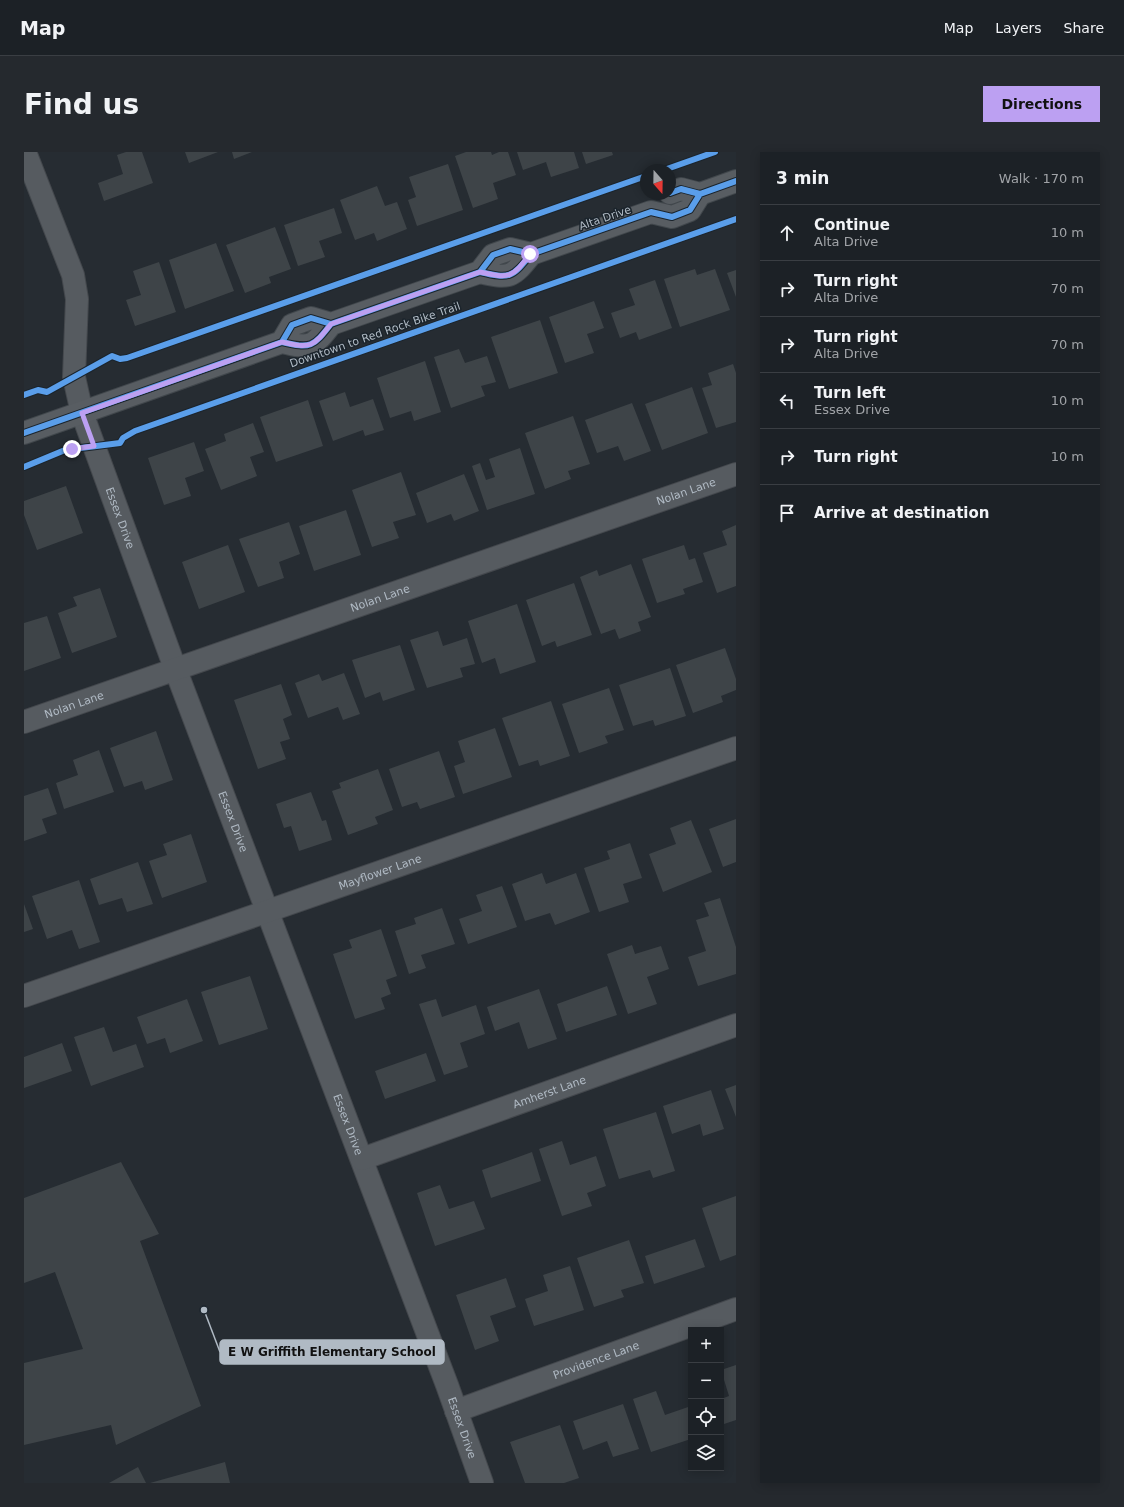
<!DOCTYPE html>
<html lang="en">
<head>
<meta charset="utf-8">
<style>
  :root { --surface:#1c2126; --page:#25292e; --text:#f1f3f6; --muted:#a0a3a7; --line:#3a3e43; --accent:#bca0f2 }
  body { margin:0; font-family:"DejaVu Sans",sans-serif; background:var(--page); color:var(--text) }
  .controls { position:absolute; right:12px; bottom:12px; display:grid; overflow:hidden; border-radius:0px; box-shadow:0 2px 10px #0003 }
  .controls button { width:36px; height:36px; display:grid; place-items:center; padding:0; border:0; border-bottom:1px solid var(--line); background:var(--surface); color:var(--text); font:20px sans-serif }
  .compass { position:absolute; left:616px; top:12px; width:36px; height:36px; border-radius:50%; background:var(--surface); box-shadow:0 2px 10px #0003; rotate:160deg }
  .stop { position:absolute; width:12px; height:12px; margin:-9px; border:3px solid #bca0f2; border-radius:50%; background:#fff }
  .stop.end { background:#bca0f2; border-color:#fff; box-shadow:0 1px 4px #0008 }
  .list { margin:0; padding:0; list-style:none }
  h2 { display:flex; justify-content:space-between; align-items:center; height:52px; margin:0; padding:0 16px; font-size:17px }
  h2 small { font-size:13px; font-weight:400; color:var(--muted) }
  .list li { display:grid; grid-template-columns:26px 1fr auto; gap:12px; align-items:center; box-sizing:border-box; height:56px; padding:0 16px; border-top:1px solid var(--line) }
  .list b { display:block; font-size:15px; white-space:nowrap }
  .list p { margin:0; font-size:13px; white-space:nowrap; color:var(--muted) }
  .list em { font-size:13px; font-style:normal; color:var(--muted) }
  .icon { flex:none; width:22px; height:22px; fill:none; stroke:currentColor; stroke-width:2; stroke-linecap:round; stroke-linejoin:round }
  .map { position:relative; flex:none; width:712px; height:1331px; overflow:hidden; border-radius:0px }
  header { display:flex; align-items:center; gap:24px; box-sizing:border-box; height:56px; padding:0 20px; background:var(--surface); border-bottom:1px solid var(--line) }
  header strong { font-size:19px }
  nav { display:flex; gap:22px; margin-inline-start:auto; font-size:14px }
  .intro { display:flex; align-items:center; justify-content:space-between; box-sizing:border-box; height:96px; padding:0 24px }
  h1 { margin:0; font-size:28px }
  .button { padding:10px 18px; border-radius:0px; background:var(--accent); color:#111; font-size:14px; font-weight:700 }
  main { display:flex; gap:24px; padding:0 24px }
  aside { flex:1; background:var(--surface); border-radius:0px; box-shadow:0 2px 10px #0003 }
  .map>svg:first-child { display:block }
</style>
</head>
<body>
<header>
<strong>Map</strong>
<nav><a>Map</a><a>Layers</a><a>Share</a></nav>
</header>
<div class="intro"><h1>Find us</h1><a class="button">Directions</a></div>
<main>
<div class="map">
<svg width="712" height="1331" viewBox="0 0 712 1331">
  <rect width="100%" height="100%" fill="#262c32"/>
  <path fill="#3e4448" d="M 102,0 L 118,0 L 129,31 L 80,49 L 74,31 L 99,22 L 93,3 Z
    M 161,0 L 194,0 L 165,11 Z
    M 208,0 L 228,0 L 210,7 Z
    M 442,0 L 467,0 L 468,3 L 475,0 L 484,0 L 492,23 L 469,31 L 474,47 L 449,56 L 431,4 Z
    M 493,0 L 550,0 L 555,16 L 527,25 L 522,10 L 499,18 Z
    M 558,0 L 588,0 L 589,3 L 562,12 Z
    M 424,12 L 439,58 L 393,74 L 384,48 L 392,45 L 385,25 Z
    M 353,34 L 361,54 L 373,50 L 383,77 L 353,89 L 350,81 L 331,88 L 316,48 Z
    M 310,56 L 318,81 L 295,89 L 301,105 L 274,114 L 260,73 Z
    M 251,75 L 267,117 L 245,125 L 247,131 L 221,141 L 202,93 Z
    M 192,91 L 210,139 L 161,157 L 145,108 Z
    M 135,110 L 152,160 L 111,174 L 102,148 L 117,143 L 109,119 Z
    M 671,117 L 673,123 L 691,117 L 706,158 L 656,175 L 640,127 Z
    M 712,118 L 712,145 L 703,121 Z
    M 631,128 L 648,176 L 615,188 L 612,180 L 596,186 L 587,161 L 611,153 L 605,137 Z
    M 570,149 L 580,176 L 563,182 L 570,201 L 541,211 L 525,165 Z
    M 516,168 L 534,221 L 485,237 L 467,185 Z
    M 435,197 L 441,211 L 463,204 L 472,230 L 457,234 L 461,244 L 427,256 L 410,205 Z
    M 401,209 L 417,260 L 390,269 L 387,259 L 366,266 L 353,226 Z
    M 709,212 L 712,221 L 712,270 L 692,276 L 678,236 L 688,233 L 684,221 Z
    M 668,235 L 684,281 L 638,298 L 621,252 Z
    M 321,240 L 326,255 L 349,247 L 360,278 L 341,284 L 339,278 L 309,289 L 295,249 Z
    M 284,248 L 299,294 L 252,310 L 236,265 Z
    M 608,251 L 627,299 L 600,309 L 594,294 L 573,301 L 561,268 Z
    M 549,264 L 566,312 L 544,319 L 547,327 L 521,337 L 501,281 Z
    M 229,271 L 240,300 L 226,305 L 233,324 L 197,338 L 181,297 L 202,289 L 200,282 Z
    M 170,290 L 180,319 L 161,326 L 167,344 L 140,353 L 124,306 Z
    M 496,296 L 511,342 L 463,358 L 448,314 L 456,311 L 462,328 L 471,325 L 465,307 Z
    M 377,320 L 392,363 L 369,370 L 375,386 L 348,395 L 328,338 Z
    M 440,322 L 455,359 L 430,369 L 427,362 L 403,371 L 392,341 Z
    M 42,334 L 59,381 L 13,398 L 0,363 L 0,349 Z
    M 322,358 L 337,403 L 290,419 L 275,374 Z
    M 265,370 L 276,402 L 255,410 L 260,426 L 234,435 L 215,387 Z
    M 712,373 L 712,434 L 693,441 L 679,401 L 703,393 L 698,379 Z
    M 204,393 L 221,440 L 175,457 L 158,410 Z
    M 660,393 L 665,408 L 671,406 L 679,430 L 659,437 L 661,442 L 633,451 L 618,407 Z
    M 607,412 L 627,465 L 614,470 L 617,479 L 595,487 L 591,477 L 577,482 L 556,425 L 573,418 L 575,424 Z
    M 550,431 L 568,483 L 533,495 L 531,489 L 518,494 L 502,448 Z
    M 76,436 L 93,485 L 48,501 L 34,461 L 53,454 L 49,445 Z
    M 493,452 L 512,510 L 476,522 L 471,506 L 458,511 L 444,469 Z
    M 23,464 L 37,506 L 0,519 L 0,471 Z
    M 414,479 L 419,494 L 443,486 L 451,512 L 436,516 L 439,525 L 403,536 L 386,488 Z
    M 376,493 L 391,538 L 359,549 L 356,540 L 341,546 L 328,508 Z
    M 701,496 L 712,527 L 712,538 L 697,544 L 699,550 L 669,561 L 652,513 Z
    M 646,516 L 662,564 L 631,574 L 629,568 L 609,574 L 595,533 Z
    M 320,521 L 336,562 L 319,568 L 314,555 L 284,566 L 271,531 L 295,522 L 298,529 Z
    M 257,532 L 268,563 L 259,567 L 266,587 L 256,590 L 262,607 L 234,617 L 210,548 Z
    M 585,536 L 600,578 L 581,584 L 584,591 L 555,601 L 538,552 Z
    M 527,549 L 546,604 L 516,614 L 514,608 L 495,614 L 478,566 Z
    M 471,576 L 488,625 L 439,642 L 430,614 L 441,610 L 434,589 Z
    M 132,579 L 149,628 L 121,638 L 118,629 L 100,635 L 86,596 Z
    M 75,598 L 90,640 L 40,657 L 32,631 L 54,623 L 49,608 Z
    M 415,599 L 431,645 L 396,657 L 393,650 L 378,655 L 365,617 Z
    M 354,617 L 369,658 L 351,665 L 354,672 L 324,683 L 308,639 L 317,636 L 315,631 Z
    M 24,636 L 33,662 L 18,667 L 23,681 L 0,689 L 0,644 Z
    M 287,640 L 298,669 L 302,668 L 308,688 L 275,699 L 267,674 L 260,676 L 252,652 Z
    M 712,667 L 712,710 L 699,715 L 685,677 Z
    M 667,668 L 688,720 L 639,740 L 625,702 L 652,692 L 646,676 Z
    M 167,682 L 183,730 L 138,746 L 125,709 L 143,703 L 139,692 Z
    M 606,691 L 618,726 L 599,732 L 605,750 L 575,760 L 560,716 L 586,707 L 583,699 Z
    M 114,710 L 129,752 L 103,760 L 98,746 L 75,753 L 66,727 Z
    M 518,721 L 522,732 L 552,721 L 566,760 L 531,773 L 526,761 L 501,769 L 488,732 Z
    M 55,728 L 76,790 L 55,797 L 48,778 L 23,787 L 8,744 Z
    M 478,734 L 493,775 L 444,792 L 435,767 L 458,759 L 452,743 Z
    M 696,746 L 712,795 L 712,822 L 674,834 L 664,805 L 682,799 L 672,768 L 685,764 L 680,751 Z
    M 0,752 L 9,777 L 0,780 Z
    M 418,756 L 431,792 L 397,803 L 402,816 L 385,822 L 371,779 L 392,772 L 390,766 Z
    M 357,777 L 373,824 L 362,828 L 367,842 L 357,846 L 361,857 L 331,867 L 309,802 L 328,796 L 325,788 Z
    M 608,793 L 611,802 L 637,794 L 645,817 L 623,825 L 633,852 L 604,862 L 583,802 Z
    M 226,824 L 244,877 L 195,893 L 177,840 Z
    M 583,834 L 593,863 L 542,880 L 533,852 Z
    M 515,837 L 533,887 L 504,897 L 495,870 L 471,879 L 463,855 Z
    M 163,847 L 179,889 L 146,901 L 141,886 L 123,892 L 113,865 Z
    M 412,847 L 418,865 L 452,853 L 461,882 L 436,891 L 444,915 L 420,923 L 395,852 Z
    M 80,875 L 89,900 L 112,892 L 120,915 L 67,934 L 50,885 Z
    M 38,891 L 48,919 L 0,936 L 0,905 Z
    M 402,901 L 412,929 L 361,947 L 351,919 Z
    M 712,933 L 712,965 L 701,937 Z
    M 687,938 L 700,977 L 679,984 L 676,972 L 648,982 L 639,954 Z
    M 632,960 L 651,1019 L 629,1026 L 626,1018 L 595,1027 L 579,977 Z
    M 538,989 L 546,1013 L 572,1004 L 582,1034 L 563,1041 L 568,1054 L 538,1064 L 515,997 Z
    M 508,1000 L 517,1029 L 467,1046 L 458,1018 Z
    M 97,1010 L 135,1082 L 116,1089 L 177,1254 L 92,1293 L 87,1273 L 0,1293 L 0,1211 L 59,1197 L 31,1120 L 0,1131 L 0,1046 Z
    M 416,1033 L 425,1057 L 450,1049 L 461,1077 L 411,1094 L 393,1041 Z
    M 712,1044 L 712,1103 L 696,1109 L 678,1056 Z
    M 671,1087 L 681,1115 L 630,1132 L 621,1104 Z
    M 605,1088 L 620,1131 L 597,1138 L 600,1145 L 570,1155 L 553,1106 Z
    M 546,1114 L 560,1158 L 510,1174 L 501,1147 L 524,1139 L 519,1123 Z
    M 482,1126 L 492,1155 L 466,1164 L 475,1189 L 451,1198 L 432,1143 Z
    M 712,1213 L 712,1268 L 697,1273 L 697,1247 L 705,1244 L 697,1218 Z
    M 632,1239 L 641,1263 L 667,1254 L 667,1287 L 627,1300 L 609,1247 Z
    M 599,1252 L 615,1297 L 589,1305 L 583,1289 L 559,1298 L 549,1269 Z
    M 536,1273 L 555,1326 L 540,1331 L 501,1331 L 486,1290 Z
    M 201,1310 L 206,1331 L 126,1331 Z
    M 114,1315 L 122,1331 L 85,1331 Z"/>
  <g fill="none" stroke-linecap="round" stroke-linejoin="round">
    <g stroke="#44484d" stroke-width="24">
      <g id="minor">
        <path id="s1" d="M 1,0 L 49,123 L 53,147 L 50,225 L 58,261 L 151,516 L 423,1233 L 458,1331"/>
        <path id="s2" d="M 0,570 L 712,322"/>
        <path id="s3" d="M 0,844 L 712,596"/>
        <path id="s4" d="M 338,1007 L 712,873"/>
        <path id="s5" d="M 432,1259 L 712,1157"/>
      </g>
    </g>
    <g stroke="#41474c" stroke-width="24">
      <path id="major" d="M 646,41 L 657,37 L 676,42 L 712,29
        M 456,120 L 469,103 L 486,97 L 507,102 L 627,60 L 648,65 L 666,58 L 676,42
        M 258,190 L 268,173 L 287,166 L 307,172
        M 0,281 L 258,190 C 287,197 289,195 307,172 L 456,120 C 486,127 488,126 507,102"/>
    </g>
    <use href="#minor" stroke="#565b60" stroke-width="22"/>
    <use href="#major" stroke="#585d62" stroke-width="22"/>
    <g stroke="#1b242c" stroke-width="8">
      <path id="cycleway" d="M 640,18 L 691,0
        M 646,41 L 657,37 L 676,42 L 712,29
        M 456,120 L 469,103 L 486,97 L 507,102 L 627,60 L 648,65 L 666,58 L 676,42
        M 258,190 L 268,173 L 287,166 L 307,172
        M 0,243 L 14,238 L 23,240 L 88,204 L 96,207 L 103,206 L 622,24
        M 0,281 L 258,190 C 287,197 289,195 307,172 L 456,120 C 486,127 488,126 507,102
        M 0,315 L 41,298 L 96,291 L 99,286 L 111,279 L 712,67"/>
    </g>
    <use href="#cycleway" stroke="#5a9eea" stroke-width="6"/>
  </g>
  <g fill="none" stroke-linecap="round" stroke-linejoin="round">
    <path stroke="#bca0f2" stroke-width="5" d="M 48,297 L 70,294 L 58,261 L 258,190 C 287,197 289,195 307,172 L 456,120 C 486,127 488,126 506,102"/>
  </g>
  <g text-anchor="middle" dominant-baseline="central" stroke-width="3" stroke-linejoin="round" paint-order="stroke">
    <g font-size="11" fill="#b0bac4" stroke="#1b242c">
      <text transform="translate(581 66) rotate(-19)">Alta Drive</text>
      <text transform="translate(351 183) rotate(-19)">Downtown to Red Rock Bike Trail</text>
      <text stroke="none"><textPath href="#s2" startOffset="701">Nolan Lane</textPath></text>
      <text stroke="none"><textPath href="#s1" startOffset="383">Essex Drive</textPath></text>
      <text stroke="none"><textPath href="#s2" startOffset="377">Nolan Lane</textPath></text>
      <text stroke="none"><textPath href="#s2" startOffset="53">Nolan Lane</textPath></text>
      <text stroke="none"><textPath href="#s1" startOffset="707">Essex Drive</textPath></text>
      <text stroke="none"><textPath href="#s3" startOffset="377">Mayflower Lane</textPath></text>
      <text stroke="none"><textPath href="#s4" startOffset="199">Amherst Lane</textPath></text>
      <text stroke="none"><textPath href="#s1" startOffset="1031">Essex Drive</textPath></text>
      <text stroke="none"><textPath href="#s5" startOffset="149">Providence Lane</textPath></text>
      <text stroke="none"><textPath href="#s1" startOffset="1355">Essex Drive</textPath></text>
    </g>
  </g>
  <path fill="none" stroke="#b0bac4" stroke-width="1.5" d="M180 1158L196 1200"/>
  <circle fill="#b0bac4" stroke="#1b242c" stroke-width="1.5" cx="180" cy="1158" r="4"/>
  <rect fill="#b0bac4" stroke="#b0bac4" stroke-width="1.5" x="196" y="1188" width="224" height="24" rx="4"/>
  <g font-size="12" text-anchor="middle" font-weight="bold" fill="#111">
    <text x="308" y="1204">E W Griffith Elementary School</text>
  </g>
</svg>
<div class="controls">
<button>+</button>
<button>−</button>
<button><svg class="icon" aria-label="locate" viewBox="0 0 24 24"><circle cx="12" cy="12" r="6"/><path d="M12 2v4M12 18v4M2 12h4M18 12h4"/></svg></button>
<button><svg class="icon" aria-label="layers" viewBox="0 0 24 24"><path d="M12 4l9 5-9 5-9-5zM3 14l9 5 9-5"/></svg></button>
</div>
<svg class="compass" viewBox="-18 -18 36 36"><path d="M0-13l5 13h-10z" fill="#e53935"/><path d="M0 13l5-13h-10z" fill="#a0a3a7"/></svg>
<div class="stop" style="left:506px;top:102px"></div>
<div class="stop end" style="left:48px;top:297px"></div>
</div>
<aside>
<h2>3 min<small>Walk · 170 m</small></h2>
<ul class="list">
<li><svg class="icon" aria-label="ahead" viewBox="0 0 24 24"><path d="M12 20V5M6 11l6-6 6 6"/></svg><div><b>Continue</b><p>Alta Drive</p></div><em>10 m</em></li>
<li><svg class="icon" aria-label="right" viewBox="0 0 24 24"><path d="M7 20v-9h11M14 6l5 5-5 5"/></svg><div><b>Turn right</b><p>Alta Drive</p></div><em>70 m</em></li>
<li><svg class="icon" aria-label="right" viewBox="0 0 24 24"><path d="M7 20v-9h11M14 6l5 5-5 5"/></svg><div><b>Turn right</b><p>Alta Drive</p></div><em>70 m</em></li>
<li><svg class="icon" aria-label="left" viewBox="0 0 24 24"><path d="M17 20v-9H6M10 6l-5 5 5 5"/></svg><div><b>Turn left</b><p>Essex Drive</p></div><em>10 m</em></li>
<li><svg class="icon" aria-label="right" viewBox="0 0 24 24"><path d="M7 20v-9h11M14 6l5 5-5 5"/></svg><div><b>Turn right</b></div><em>10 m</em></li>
<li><svg class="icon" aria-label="arrive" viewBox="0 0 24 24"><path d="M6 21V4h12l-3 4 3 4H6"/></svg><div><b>Arrive at destination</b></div></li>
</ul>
</aside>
</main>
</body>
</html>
